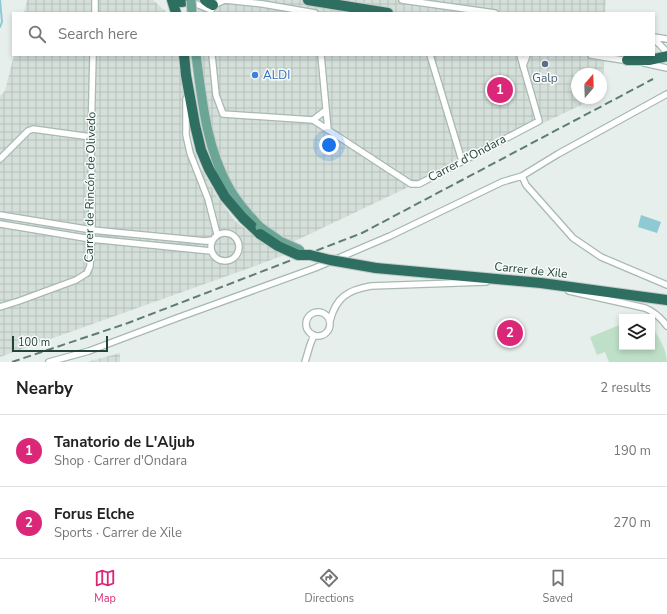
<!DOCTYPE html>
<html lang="en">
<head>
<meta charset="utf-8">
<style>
  :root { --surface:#fff; --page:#f2f2f2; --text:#222; --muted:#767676; --line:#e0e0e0; --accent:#db2777 }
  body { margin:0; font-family:"Nunito Sans",sans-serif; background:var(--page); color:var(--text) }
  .controls { position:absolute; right:12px; bottom:12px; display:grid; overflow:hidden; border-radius:0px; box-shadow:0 2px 6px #0003 }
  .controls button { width:36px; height:36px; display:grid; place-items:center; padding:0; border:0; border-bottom:1px solid var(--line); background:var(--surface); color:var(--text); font:20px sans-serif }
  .compass { position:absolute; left:571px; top:68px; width:36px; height:36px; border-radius:50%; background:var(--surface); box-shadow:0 2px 6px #0003; rotate:19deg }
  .scale { position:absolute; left:12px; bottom:10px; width:96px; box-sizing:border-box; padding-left:4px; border:2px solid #24423a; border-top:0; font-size:11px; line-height:14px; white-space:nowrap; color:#24423a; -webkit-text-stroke:3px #f7fbf9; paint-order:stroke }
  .you { position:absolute; left:329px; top:145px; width:14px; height:14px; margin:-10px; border:3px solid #fff; border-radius:50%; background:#1a73e8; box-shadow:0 0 0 6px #1a73e833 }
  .badge { display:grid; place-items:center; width:26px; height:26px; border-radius:50%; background:var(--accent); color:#fff; font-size:13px; font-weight:700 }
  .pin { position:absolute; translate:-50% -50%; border:2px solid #fff; box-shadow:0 1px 4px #0006 }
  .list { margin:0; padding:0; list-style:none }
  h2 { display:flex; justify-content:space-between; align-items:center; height:52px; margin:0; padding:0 16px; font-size:17px }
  h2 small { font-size:13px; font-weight:400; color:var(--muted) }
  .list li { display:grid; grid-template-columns:26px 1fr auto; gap:12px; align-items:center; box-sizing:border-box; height:72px; padding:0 16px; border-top:1px solid var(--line) }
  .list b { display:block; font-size:15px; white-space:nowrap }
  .list p { margin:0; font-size:13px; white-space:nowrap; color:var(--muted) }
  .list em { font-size:13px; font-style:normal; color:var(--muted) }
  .icon { flex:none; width:22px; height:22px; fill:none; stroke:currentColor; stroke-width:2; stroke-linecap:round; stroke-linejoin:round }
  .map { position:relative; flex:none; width:667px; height:362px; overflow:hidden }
  .search { position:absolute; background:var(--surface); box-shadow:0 2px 6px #0003; left:12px; right:12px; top:12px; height:44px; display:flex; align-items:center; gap:10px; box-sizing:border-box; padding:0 14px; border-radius:0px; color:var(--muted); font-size:15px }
  .sheet { height:196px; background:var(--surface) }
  nav { display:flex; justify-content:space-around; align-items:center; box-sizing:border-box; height:56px; border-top:1px solid var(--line); background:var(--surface); font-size:11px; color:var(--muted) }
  nav a { display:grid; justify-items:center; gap:2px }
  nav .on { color:var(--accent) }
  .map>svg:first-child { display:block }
</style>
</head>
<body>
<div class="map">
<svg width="667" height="362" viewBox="0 0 667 362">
  <defs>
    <pattern id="industrial-grid" width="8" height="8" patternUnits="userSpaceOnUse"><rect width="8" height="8" fill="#d4dfda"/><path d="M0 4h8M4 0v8" fill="none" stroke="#b6c1bc"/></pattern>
  </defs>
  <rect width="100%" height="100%" fill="#e6efeb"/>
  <path fill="url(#industrial-grid)" d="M 27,0 L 153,0 L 167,13 L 24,13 Z
    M 197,0 L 606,0 L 605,13 L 198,13 Z
    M 14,55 L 180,55 L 190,138 L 200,166 L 216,195 L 235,221 L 262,241 L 284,255 L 255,266 L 0,357 L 0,96 L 5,91 Z
    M 200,55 L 604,55 L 603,95 L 601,96 L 601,74 L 577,74 L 577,98 L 596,98 L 295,241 L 295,246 L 279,238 L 241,207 L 219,166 L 205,99 Z
    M 120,353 L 120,362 L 87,362 Z"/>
  <path fill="#bfe0c8" d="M 622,324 L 622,347 L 652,347 L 652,328 C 659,336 667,351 667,362 L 609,362 L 605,352 L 597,355 L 590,337 Z"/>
  <path fill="#8ec9d4" d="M 641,215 L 661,222 L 657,233 L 638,227 Z"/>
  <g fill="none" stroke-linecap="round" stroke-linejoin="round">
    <path stroke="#8ec9d4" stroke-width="2" d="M 0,27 L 2,22 L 0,0"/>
    <g stroke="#a8b8b2" stroke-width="8">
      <path id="street" d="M 402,0 L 495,13
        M 189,1 L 211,10
        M 95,13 L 95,0
        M 210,13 L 213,5 L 225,0 L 263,4 L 315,13
        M 654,37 L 667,39
        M 654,39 L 667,52
        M 212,55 L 216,95 L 223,114 L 313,120 L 411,184 L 419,184 L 539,121 L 520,55
        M 321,55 L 328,130
        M 430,55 L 462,161
        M 591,55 L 629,61
        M 644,63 L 667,68
        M 523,66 L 527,55
        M 667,94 L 558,154 L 522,176 L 526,185 L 573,238 L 601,257 L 667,285
        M 186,99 L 186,135 L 190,153 L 208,199 L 217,234
        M 313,120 L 326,110
        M 0,159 L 28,131 L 33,129 L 91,137
        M 0,215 L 92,230 L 205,241 L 212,240
        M 0,224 L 91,239 L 211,251
        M211 247a14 14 0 1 1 28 0a14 14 0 1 1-28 0Z
        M 569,291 L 645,308 C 655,312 661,318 667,326
        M 0,307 L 19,301 L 76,280 L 87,273 L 90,266 L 92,230 L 91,137 L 93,55
        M306 324a12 12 0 1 1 24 0a12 12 0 1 1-24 0Z
        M 330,321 C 336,297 348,290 371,286 L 486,282
        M 49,362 L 89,351 L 177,318 L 315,268 L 390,236 L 502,182 L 522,176
        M 305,362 L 310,345 L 314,335"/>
    </g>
    <g stroke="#c2cac8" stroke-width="11">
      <path id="primary" d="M 196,55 C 202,99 206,146 228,186 C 236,201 248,214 260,227"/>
    </g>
    <g stroke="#c2cac8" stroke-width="12">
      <path id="highway" d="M 172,0 L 176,13
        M 174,0 L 181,2 L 191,0
        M 205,0 L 209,3 L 213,5
        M 308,0 L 388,13
        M 184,55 L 186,75 L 195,125 L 201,150 L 209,169 L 225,197 L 243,218 L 260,234
        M 627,60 L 650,60 L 667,56
        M 376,268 L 541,283 L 667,300"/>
    </g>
    <use href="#street" stroke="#fff" stroke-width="5.5"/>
    <use href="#primary" stroke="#6aa596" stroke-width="9"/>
    <use href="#highway" stroke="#2f6f62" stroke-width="10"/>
    <path stroke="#5f7d75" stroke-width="2" stroke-dasharray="8 4" stroke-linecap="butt" d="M 12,362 L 128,323 L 362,233 L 653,79"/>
    <g stroke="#c2cac8" stroke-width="11" stroke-linecap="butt">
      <path id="primary-bridge" d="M 191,0 L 192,13
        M 260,227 L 280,241 L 300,250"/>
    </g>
    <g stroke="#c2cac8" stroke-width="12" stroke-linecap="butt">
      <path id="highway-bridge" d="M 260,234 L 278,246 L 298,255 L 310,255 L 330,260 L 376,268"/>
    </g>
    <use href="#primary-bridge" stroke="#6aa596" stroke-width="9"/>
    <use href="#highway-bridge" stroke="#2f6f62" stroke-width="10"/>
  </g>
  <circle fill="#5c6f8a" stroke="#f7fbf9" stroke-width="1.5" cx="545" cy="64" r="4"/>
  <circle fill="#3f7fe0" stroke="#f7fbf9" stroke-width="1.5" cx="255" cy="75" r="4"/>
  <g text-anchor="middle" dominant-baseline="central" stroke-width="3" stroke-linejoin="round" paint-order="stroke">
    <g font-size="12" fill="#366cbe" stroke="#f7fbf9" text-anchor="start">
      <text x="263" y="75">ALDI</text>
    </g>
    <g font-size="12" fill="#4e5e75" stroke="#f7fbf9">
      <text x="545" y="78">Galp</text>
    </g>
    <g font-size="12" fill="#24423a" stroke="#f7fbf9">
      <text transform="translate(467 158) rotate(-28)">Carrer d'Ondara</text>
      <text transform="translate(90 187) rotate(-89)">Carrer de Rincón de Olivedo</text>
      <text transform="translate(531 270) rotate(6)">Carrer de Xile</text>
    </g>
  </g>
</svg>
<div class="controls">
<button><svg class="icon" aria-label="layers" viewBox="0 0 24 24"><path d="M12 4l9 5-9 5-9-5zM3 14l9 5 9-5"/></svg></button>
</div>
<svg class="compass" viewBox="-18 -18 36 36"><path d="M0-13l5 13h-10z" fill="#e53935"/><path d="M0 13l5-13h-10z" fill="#767676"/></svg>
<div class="scale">100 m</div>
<div class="you"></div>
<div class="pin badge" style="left:500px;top:90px">1</div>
<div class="pin badge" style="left:510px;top:333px">2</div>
<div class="search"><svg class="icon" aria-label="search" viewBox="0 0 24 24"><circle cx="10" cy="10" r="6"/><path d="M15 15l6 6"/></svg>Search here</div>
</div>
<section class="sheet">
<h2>Nearby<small>2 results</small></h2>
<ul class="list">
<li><span class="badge">1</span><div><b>Tanatorio de L'Aljub</b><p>Shop · Carrer d'Ondara</p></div><em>190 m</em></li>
<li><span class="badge">2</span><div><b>Forus Elche</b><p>Sports · Carrer de Xile</p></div><em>270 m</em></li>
</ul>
</section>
<nav>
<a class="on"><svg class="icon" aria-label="map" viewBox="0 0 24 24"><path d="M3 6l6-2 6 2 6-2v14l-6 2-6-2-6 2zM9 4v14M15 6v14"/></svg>Map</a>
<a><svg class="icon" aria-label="directions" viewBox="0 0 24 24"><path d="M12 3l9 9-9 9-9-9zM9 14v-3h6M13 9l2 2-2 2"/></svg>Directions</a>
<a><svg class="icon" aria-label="saved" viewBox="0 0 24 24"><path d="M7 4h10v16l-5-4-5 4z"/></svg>Saved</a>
</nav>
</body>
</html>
